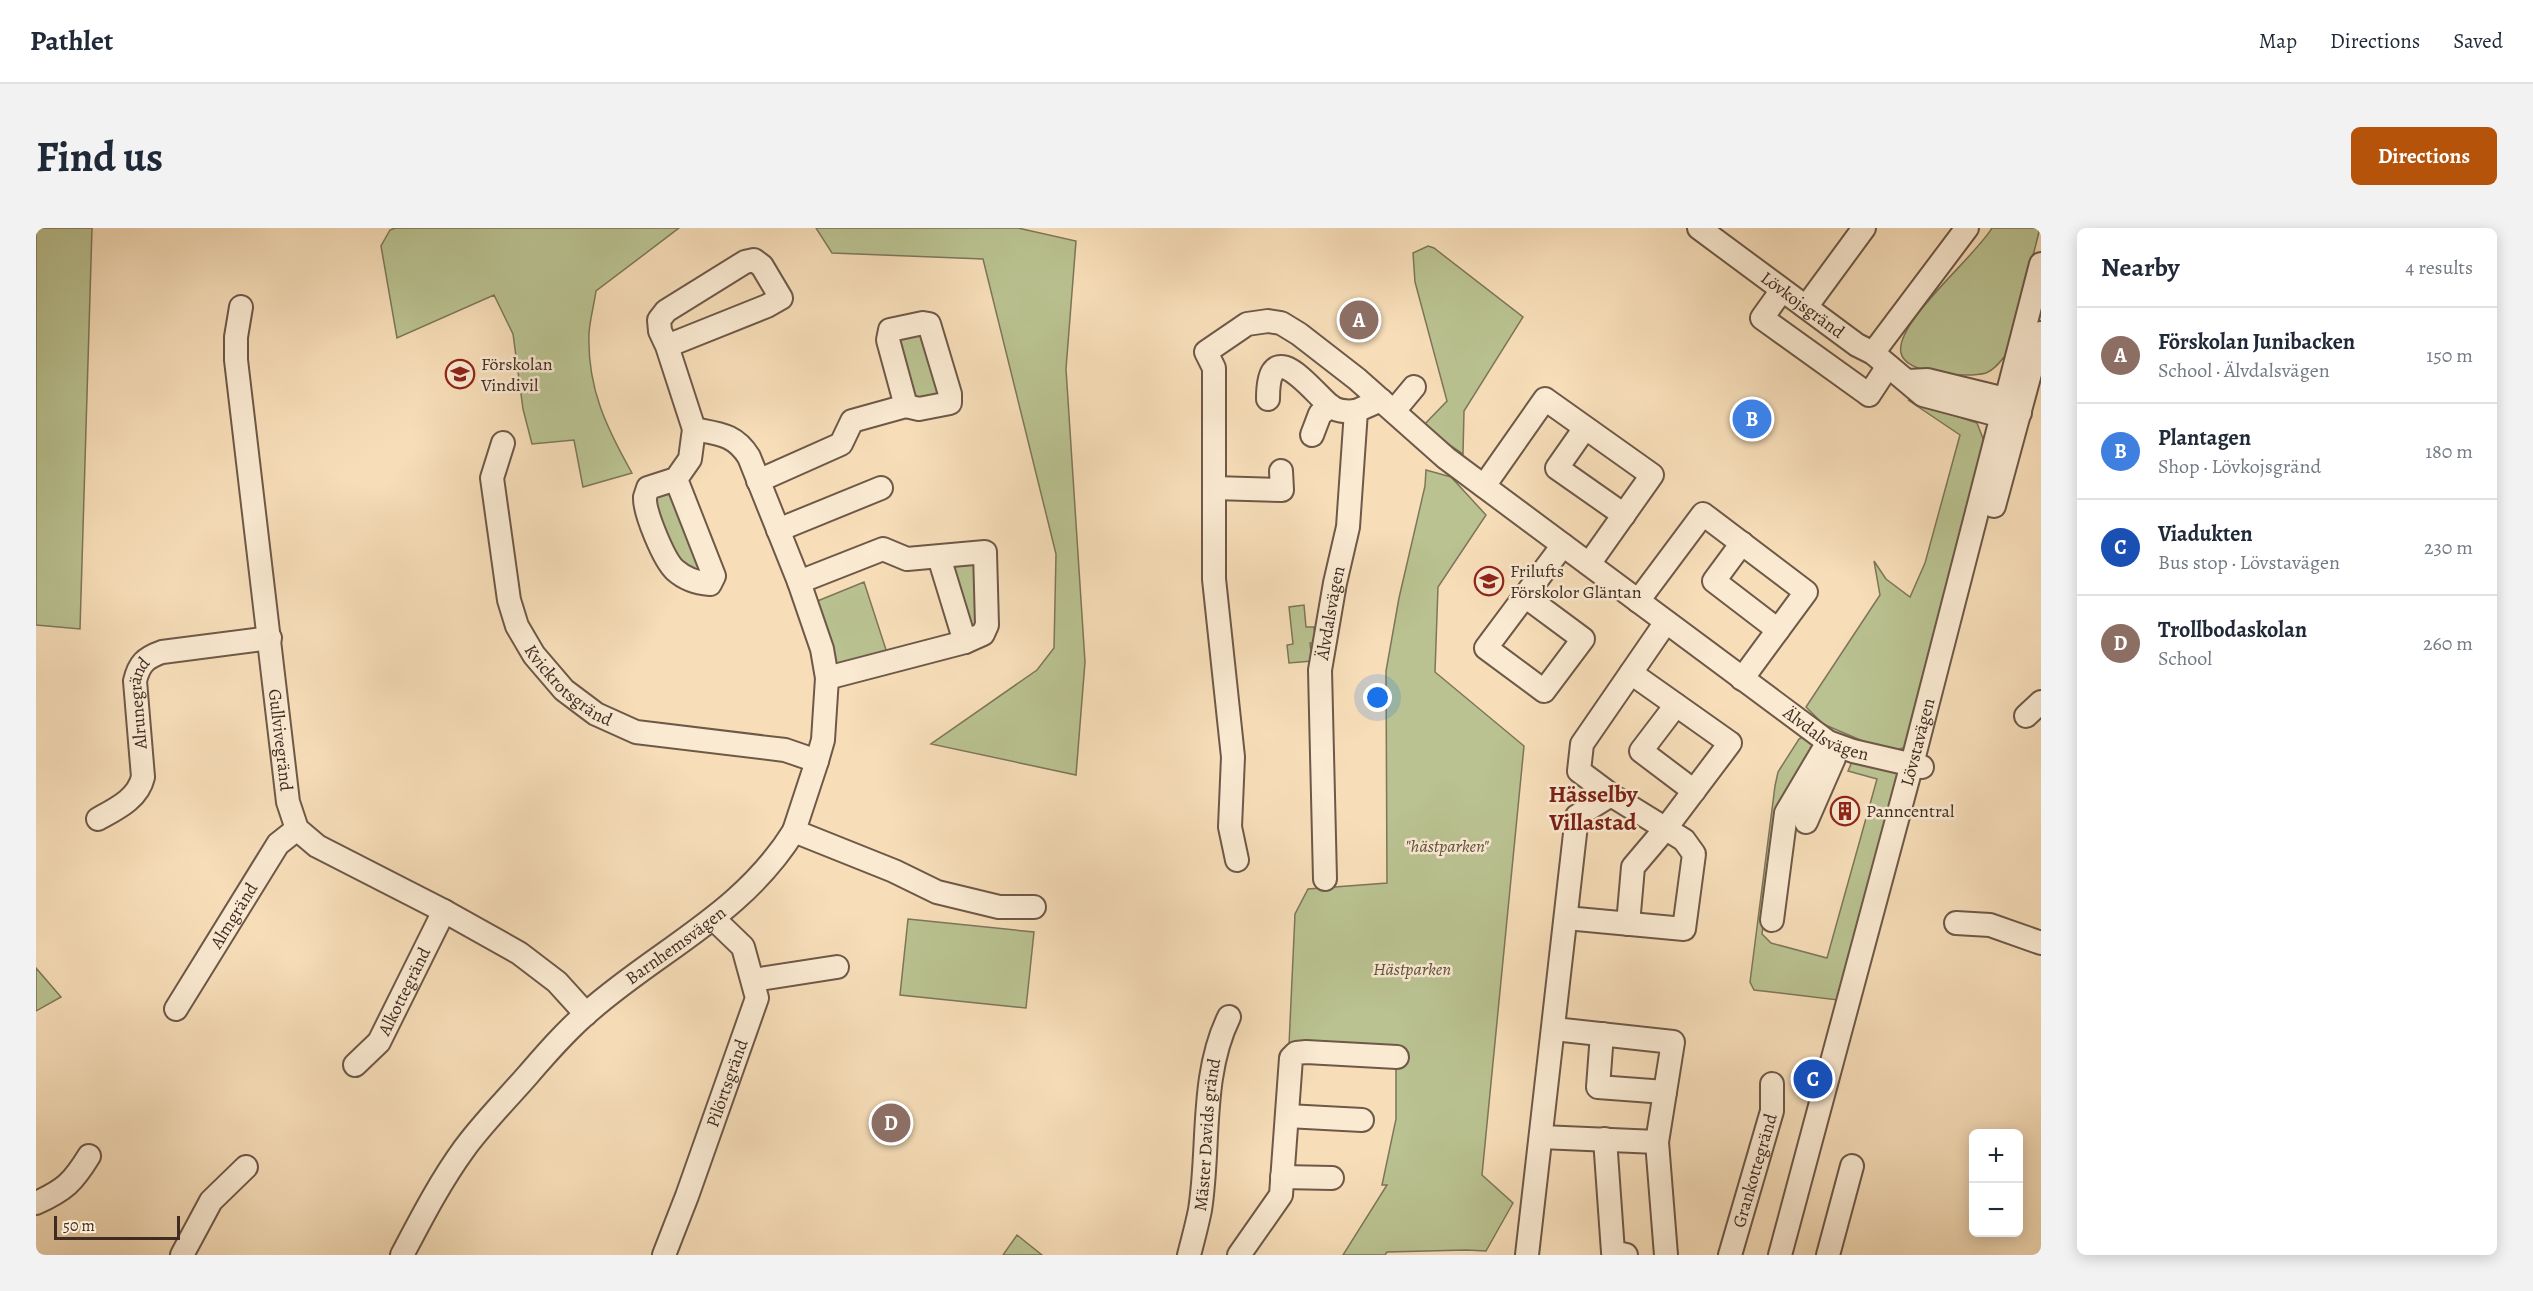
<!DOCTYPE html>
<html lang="en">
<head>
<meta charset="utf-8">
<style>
  :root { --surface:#fff; --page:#f2f2f3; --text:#1f2937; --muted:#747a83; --line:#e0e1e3; --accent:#b45309 }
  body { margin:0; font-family:Alegreya,serif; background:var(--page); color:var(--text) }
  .controls { position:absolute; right:18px; bottom:18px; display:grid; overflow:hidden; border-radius:9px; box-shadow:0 3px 15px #0003 }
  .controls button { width:54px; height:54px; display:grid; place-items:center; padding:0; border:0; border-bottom:2px solid var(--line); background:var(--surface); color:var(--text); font:30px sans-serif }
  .scale { position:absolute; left:18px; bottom:15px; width:126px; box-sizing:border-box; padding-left:6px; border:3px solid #402b23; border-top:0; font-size:16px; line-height:21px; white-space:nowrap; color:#402b23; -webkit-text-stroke:4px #faead2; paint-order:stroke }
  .you { position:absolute; left:1342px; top:470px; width:21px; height:21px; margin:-15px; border:4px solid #fff; border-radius:50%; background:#1a73e8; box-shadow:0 0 0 9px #1a73e833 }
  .badge { display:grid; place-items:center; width:39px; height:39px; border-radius:50%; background:var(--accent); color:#fff; font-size:20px; font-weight:700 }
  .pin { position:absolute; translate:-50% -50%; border:3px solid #fff; box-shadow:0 2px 6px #0006 }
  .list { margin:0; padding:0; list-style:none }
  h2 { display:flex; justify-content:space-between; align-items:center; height:78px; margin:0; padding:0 24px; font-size:26px }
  h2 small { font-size:20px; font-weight:400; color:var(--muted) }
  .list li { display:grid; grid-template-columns:39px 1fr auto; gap:18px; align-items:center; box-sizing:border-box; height:96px; padding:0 24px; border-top:2px solid var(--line) }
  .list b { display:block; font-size:22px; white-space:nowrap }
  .list p { margin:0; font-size:20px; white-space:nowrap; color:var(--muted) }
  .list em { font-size:20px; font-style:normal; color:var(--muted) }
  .map { position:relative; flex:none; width:2005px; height:1027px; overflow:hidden; border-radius:9px }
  header { display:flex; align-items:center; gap:36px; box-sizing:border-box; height:84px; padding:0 30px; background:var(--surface); border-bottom:2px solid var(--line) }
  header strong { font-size:28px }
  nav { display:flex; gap:33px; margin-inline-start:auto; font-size:21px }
  .intro { display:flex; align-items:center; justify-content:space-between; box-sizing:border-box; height:144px; padding:0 36px }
  h1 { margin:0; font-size:42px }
  .button { padding:15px 27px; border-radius:9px; background:var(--accent); color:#fff; font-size:21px; font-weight:700 }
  main { display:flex; gap:36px; padding:0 36px }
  aside { flex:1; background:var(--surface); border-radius:9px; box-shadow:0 3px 15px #0003 }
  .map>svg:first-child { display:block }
</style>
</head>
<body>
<header>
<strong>Pathlet</strong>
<nav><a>Map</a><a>Directions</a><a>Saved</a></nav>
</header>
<div class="intro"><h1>Find us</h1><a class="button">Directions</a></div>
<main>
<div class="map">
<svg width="2005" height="1027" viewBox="0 0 2005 1027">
  <rect width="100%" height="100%" fill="#f7deb9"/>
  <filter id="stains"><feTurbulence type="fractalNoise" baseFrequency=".00333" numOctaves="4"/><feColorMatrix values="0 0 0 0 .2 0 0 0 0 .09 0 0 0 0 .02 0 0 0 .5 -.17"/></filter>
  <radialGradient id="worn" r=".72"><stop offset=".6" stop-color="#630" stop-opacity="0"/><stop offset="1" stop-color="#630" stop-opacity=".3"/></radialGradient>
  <path fill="#bac291" stroke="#7d765a" stroke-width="1.5" d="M 0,0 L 56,0 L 44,401 L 0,397 Z
    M 359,0 L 643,0 L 560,63 C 558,77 554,91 553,105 C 551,159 570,199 596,245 L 547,259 L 538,212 L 496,216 L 487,181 L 477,106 L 458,67 L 361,110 L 345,18 L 354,2 Z
    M 780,0 L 982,0 L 1040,13 L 1030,141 L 1049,434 L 1040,547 L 895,516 L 1001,442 L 1018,420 L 1020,326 L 947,31 L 796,25 Z
    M 1956,0 L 2004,0 L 1973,123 C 1966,131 1960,141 1950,145 C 1932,150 1870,147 1865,125 C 1858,95 1940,28 1956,0 Z
    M 1392,18 L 1398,20 L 1487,89 L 1428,183 L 1427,226 L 1387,198 L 1411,173 L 1379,54 L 1377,25 Z
    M 884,98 L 908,169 L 880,175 L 860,104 Z
    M 1872,172 L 1941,195 L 1948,213 L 1945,249 L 1874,518 L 1860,522 L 1829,514 L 1787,496 L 1770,479 L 1844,367 L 1838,333 L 1850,351 L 1874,369 L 1889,335 L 1924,207 Z
    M 1390,242 L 1415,249 L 1450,287 L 1402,359 L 1399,444 L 1488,518 L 1446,947 L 1477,975 L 1450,1023 L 1430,1022 L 1351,1024 L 1349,1027 L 1307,1027 L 1351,957 L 1346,957 L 1360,891 L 1360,830 L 1253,817 L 1259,686 L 1272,661 L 1351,655 L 1350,443 L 1363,370 L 1389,258 Z
    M 635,257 L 670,344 L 657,345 L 629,316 L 618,267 Z
    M 913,331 L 940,332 L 945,399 L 935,403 Z
    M 828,354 L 853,431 L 798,446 L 779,374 Z
    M 1268,377 L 1270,399 L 1278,399 L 1280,415 L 1274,415 L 1276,433 L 1253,435 L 1251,417 L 1257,416 L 1253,379 Z
    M 1768,508 L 1781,518 L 1739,599 L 1726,706 L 1735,715 L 1791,730 L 1841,551 L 1812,543 L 1818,529 L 1862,543 L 1865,552 L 1802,772 L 1718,762 L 1714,754 L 1739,558 L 1742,544 L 1763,511 Z
    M 872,691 L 998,704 L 990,780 L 864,767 Z
    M 0,740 L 25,769 L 0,783 Z
    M 981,1007 L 1006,1027 L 967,1027 Z"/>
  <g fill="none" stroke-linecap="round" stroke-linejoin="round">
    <g stroke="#6e5848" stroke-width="26">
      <g id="minor">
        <path id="s1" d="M 1663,0 L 1821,117 L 1837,125 L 1887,167 L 1966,188 L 1984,185 L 1969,171 L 1891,152 L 1872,153"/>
        <path d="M 1746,62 L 1726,90 L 1829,164 L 1833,167 L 1852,138"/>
        <path id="s2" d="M 205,79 L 200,109 L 200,132 L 252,574 L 261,601 L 281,618 L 408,683 L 483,725 L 521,754 L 550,786"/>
        <path d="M 1770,79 L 1828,0"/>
        <path d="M 887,95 L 893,96 L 914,166 L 914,175 L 883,181 L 870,178 L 852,112 L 854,102 Z"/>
        <path d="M 631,118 L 624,103 L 623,92 L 630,83 L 709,34 L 718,32 L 726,38 L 745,70 L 731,78 L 631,118 L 658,201 L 654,231 L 640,251 L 678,348 L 674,356 C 661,355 649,351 639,342 C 628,332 608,284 609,269 C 610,266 611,263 612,260 L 640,251"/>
        <path d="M 1837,125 L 1931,0"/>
        <path d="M 1232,171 C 1232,99 1280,169 1297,180 C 1305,184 1312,184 1320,183"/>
        <path d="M 1358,183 L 1378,159"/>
        <path d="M 1549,200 L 1521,240 L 1588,287"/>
        <path d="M 658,201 C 683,206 699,206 713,229 L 763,354 L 786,421 L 791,450 L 787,512 L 781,533"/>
        <path d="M 1276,207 L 1284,186 L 1295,178"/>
        <path id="s3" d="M 467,215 L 456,250 L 473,372 L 481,398 L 498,427 L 528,462 L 560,486 L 600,504 L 749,522 L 781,533 L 758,603"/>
        <path d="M 722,253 L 805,216 L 816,193 L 870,178"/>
        <path d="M 1448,258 L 1509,171 L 1616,247 L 1553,336"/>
        <path d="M 1178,260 L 1246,262 L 1245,243"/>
        <path d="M 1958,278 L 2005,105"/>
        <path d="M 742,302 L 845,260"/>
        <path d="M 903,329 L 929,414"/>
        <path d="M 763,354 L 847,321 L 871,331 L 949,324 L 951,397 L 947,406 L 929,414 L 791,450"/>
        <path d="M 1489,368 L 1547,411 L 1508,463 L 1450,420 L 1527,317"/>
        <path d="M 1602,373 L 1667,286 L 1770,364 L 1742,402"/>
        <path d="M 1706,451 L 1742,402 L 1678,353 L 1706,315"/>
        <path d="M 1640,477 L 1605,523 L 1658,563"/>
        <path d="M 1990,488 L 2005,474"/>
        <path id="s4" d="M 62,591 C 80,581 102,571 107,549 L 99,453 C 103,436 109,430 126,424 L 234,410"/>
        <path d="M 1770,594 L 1798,530"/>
        <path id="s5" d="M 1201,632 L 1194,599 L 1197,529 L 1178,351 L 1178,140 L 1170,124 L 1211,96 L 1232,93 L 1245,95 L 1263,106 L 1321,151 L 1410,230 L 1792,514 L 1817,523 L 1886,539"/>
        <path id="s6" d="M 1289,651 L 1284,442 L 1299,355 L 1312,299 L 1320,183 L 1345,172"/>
        <path d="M 1530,690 L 1648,701 L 1658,626 L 1648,612 L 1575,567"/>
        <path d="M 1736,692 L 1750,585 L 1792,514"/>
        <path d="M 1920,695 L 1954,697 L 2005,715"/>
        <path d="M 1592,696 L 1597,639 L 1630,600 L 1694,515 L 1595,445"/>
        <path d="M 717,752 L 801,739"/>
        <path id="s7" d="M 140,781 L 242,616 L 261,601"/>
        <path d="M 1518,801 L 1637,814 L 1621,914 L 1630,1027"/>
        <path d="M 1566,806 L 1562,859 L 1629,864"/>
        <path id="s8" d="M 319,837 L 343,814 L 408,683"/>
        <path d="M 1251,888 L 1326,892"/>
        <path d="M 1505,909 L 1621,914"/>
        <path d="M 1569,911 L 1577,1024 L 1590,1027"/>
        <path d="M 1246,949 L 1296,950"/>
        <path d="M 0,975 C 29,962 37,954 53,928"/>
        <path d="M 146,1027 L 175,973 L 210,939"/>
        <path id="s9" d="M 366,1027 C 385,991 404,954 428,921 C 447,895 470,872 491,848 C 510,826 529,804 551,785 C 622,722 706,687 758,603 L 858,643 L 901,664 L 963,679 L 998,679"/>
        <path id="s10" d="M 628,1027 L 651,968 L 721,770 L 707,719 L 678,691"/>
        <path id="s11" d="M 1153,1027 C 1157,1012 1161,997 1164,982 C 1174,919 1164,848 1193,789"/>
        <path d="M 1203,1027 L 1245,967 L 1255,830 L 1260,825 L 1270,824 L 1361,829"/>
        <path d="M 1491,1027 L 1541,588 L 1575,567 L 1543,543 L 1546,516 L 1630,394"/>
        <path id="s12" d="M 1694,1027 L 1736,883 L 1736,856"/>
        <path id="s13" d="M 1744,1027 L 1876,536 L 2005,36"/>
        <path d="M 1792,1027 L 1816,938"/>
      </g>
    </g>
    <use href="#minor" stroke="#faead2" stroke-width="22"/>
  </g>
  <defs>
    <g id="school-ring" transform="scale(1.5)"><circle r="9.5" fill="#faead2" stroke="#8f2418" stroke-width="1.5"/><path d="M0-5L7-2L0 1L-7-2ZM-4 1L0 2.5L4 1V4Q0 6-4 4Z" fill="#8f2418"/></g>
    <g id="building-ring" transform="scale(1.5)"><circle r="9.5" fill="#faead2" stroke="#8f2418" stroke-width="1.5"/><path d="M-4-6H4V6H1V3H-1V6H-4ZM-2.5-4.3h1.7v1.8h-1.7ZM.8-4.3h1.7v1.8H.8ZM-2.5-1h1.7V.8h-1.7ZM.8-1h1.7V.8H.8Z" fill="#8f2418"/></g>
  </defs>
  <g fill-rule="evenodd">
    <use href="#school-ring" x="424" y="146"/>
    <use href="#school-ring" x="1453" y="353"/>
    <use href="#building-ring" x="1809" y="583"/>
  </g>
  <g text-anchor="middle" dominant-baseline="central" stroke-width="5" stroke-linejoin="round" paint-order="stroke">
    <g font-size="18" fill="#402b23" stroke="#faead2">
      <text stroke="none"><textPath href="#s1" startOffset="129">Lövkojsgränd</textPath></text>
      <text stroke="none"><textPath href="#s6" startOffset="267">Älvdalsvägen</textPath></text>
      <text stroke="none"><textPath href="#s3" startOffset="267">Kvickrotsgränd</textPath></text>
      <text stroke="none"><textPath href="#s4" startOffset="138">Alrunegränd</textPath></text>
      <text stroke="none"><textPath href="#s5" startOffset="1280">Älvdalsvägen</textPath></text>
      <text stroke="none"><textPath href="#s2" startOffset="436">Gullvivegränd</textPath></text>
      <text stroke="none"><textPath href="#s13" startOffset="531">Lövstavägen</textPath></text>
      <text stroke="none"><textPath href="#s7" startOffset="110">Almgränd</textPath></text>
      <text stroke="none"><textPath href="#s9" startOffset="418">Barnhemsvägen</textPath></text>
      <text stroke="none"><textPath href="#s8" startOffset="90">Alkottegränd</textPath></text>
      <text stroke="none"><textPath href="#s10" startOffset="183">Pilörtsgränd</textPath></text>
      <text stroke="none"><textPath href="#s11" startOffset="122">Mäster Davids gränd</textPath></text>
      <text stroke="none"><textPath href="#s12" startOffset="88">Grankottegränd</textPath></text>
    </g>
    <g font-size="18" fill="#402b23" stroke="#faead2" text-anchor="start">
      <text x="445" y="136">Förskolan<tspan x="445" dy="21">Vindivil</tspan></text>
      <text x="1474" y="343">Frilufts<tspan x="1474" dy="21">Förskolor Gläntan</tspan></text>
      <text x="1830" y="583">Panncentral</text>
    </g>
    <g font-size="18" font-style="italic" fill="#5e513e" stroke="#faead2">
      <text x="1411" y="618">"hästparken"</text>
      <text x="1376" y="741">Hästparken</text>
    </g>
    <g font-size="24" font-weight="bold" fill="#7a1f14" stroke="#faead2">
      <text x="1557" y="566">Hässelby<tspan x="1557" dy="28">Villastad</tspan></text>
    </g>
  </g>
  <rect width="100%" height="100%" filter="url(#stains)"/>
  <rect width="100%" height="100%" fill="url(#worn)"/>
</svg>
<div class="controls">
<button>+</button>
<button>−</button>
</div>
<div class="scale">50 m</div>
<div class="you"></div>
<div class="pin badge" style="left:1323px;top:92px;background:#8d6e63">A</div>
<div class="pin badge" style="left:1716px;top:191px;background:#3f7fe0">B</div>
<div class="pin badge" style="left:1777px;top:851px;background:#1a4fb4">C</div>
<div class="pin badge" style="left:855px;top:895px;background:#8d6e63">D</div>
</div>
<aside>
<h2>Nearby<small>4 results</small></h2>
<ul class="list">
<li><span class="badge" style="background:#8d6e63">A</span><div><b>Förskolan Junibacken</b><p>School · Älvdalsvägen</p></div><em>150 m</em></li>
<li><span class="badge" style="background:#3f7fe0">B</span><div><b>Plantagen</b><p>Shop · Lövkojsgränd</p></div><em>180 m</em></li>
<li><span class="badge" style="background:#1a4fb4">C</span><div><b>Viadukten</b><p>Bus stop · Lövstavägen</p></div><em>230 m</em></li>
<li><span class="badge" style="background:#8d6e63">D</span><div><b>Trollbodaskolan</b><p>School</p></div><em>260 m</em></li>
</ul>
</aside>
</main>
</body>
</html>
